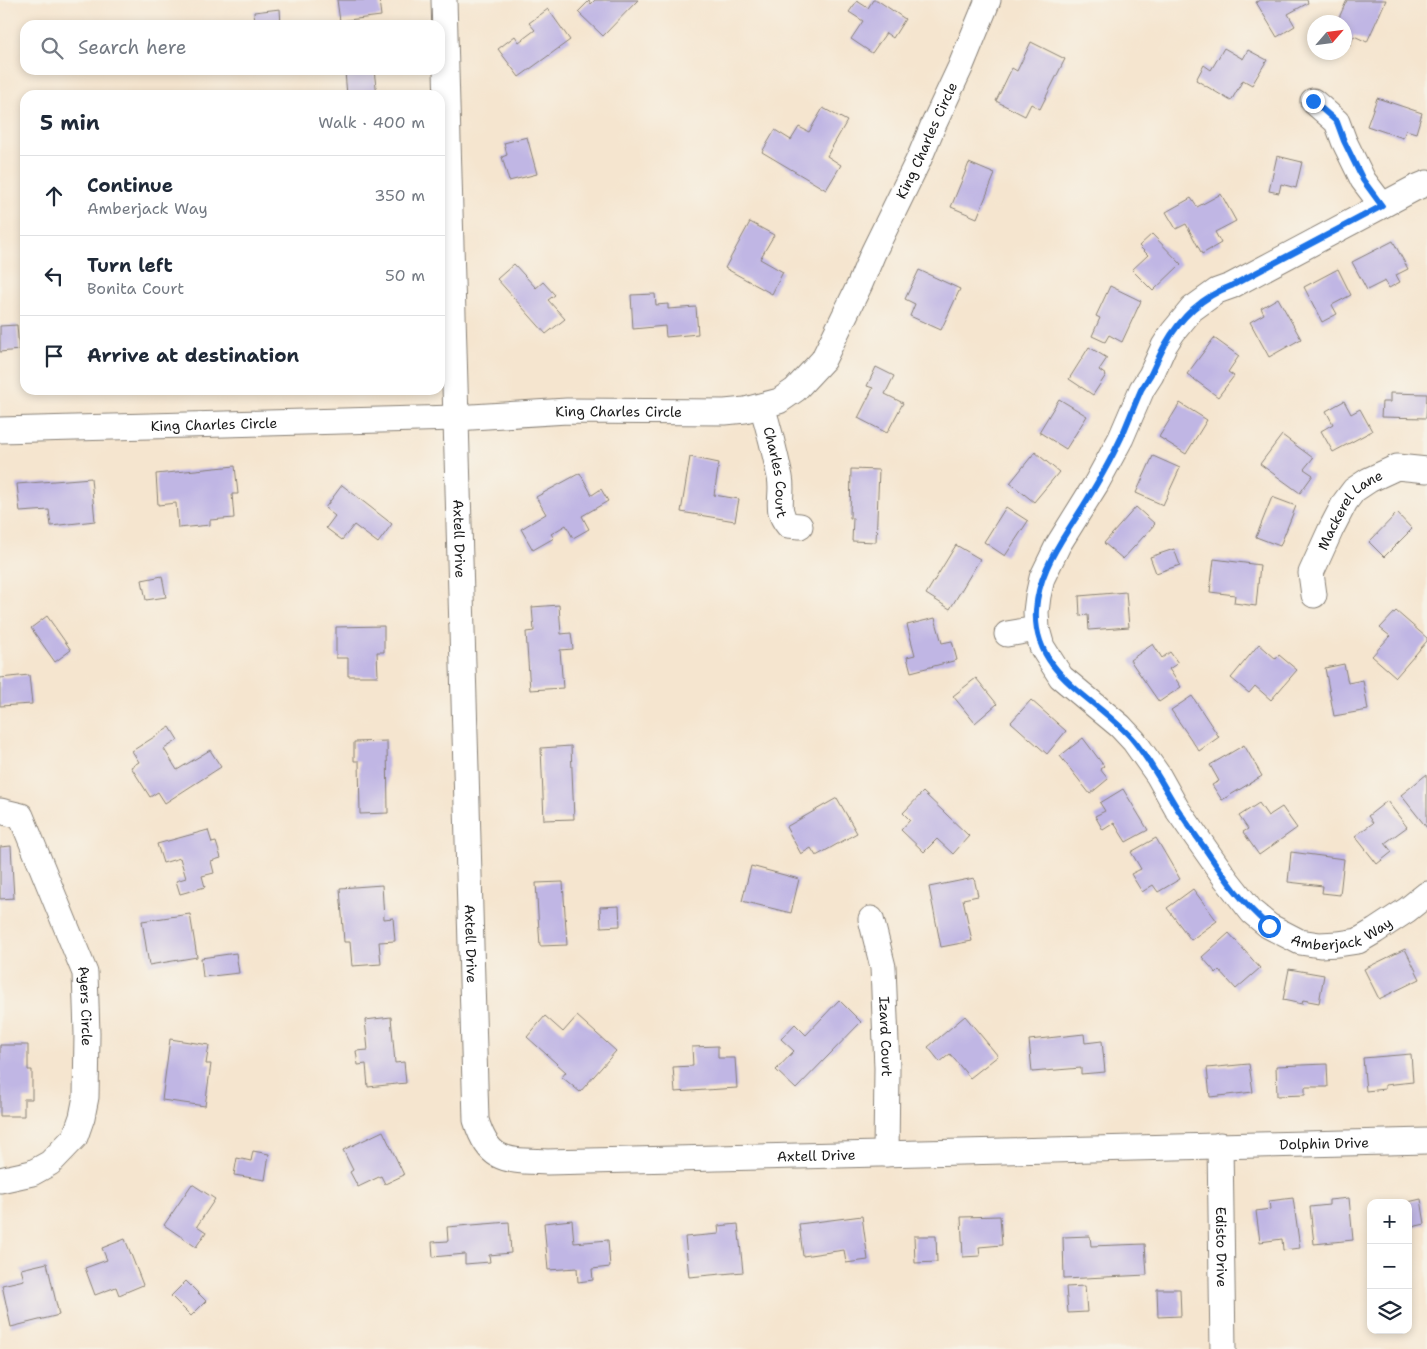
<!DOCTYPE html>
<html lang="en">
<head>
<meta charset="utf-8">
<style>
  :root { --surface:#fff; --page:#f6f6f7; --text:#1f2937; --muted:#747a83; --line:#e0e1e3 }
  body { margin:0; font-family:"Shantell Sans",sans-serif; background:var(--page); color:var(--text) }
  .controls { position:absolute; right:15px; bottom:15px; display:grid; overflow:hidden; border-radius:10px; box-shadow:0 2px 8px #0003 }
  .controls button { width:45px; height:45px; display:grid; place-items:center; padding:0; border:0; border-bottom:1px solid var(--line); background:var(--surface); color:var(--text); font:25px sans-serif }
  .compass { position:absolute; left:1307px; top:15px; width:45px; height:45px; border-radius:50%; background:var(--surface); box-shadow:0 2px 8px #0003; rotate:62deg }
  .stop { position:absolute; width:15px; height:15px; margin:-11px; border:4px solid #1a73e8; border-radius:50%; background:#fff }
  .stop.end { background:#1a73e8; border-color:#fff; box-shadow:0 1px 5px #0008 }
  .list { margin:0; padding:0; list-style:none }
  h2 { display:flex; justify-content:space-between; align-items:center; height:65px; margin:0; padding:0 20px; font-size:21px }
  h2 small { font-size:16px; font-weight:400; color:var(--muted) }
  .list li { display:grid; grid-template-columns:32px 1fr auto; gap:15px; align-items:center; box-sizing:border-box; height:80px; padding:0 20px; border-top:1px solid var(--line) }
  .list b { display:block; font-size:19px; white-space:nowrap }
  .list p { margin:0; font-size:16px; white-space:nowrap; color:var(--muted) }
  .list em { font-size:16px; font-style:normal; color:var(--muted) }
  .icon { flex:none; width:28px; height:28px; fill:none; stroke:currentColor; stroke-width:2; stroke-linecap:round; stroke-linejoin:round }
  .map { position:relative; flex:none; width:1427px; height:1349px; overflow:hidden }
  .search { position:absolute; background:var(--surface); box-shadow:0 2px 8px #0003; left:20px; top:20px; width:425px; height:55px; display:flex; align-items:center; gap:12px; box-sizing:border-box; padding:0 18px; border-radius:15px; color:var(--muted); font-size:19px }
  .panel { position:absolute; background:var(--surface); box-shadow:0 2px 8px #0003; left:20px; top:90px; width:425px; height:305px; border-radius:15px }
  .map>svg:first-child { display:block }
</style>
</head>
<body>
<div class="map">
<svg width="1427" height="1349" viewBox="0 0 1427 1349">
  <rect width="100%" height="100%" fill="#f7f3e8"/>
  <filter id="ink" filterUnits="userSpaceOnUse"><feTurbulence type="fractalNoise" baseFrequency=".02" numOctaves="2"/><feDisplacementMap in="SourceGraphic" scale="10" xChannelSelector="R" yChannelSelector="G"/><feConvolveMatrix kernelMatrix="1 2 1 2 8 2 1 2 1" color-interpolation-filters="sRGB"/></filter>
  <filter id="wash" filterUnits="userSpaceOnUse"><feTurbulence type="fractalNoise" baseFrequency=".0096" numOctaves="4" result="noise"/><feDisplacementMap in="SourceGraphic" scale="20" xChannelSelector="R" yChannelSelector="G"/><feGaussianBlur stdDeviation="1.12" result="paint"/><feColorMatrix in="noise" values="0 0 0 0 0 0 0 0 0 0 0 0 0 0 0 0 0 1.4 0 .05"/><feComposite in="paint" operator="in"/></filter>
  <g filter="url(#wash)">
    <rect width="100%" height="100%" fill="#f5e5cf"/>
    <g id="blocks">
      <path fill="#c0b6e4" d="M 337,0 L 379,0 L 381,16 L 340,21 Z
        M 595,0 L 638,0 L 603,36 L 578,12 L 589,1 L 591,4 Z
        M 873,0 L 877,0 L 905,19 L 893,38 L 886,33 L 872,53 L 851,39 L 863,21 L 849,12 L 857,1 L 868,8 Z
        M 1260,0 L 1307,0 L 1308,3 L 1288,14 L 1295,26 L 1277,37 L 1256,2 Z
        M 1347,0 L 1386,0 L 1367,42 L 1354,36 L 1350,45 L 1344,43 L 1344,22 L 1337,22 Z
        M 280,9 L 281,25 L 255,25 L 254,12 Z
        M 548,9 L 570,40 L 519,77 L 498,49 L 515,36 L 519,42 L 535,30 L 529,23 Z
        M 1031,42 L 1065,59 L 1040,109 L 1031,104 L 1025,116 L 996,101 L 1012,68 L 1017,71 Z
        M 1224,48 L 1243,59 L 1248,50 L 1267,60 L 1252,85 L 1243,80 L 1231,101 L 1196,80 L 1204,65 L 1211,70 Z
        M 374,70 L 377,95 L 347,95 L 345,72 Z
        M 1377,98 L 1422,113 L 1416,133 L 1406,130 L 1403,138 L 1367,126 Z
        M 823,108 L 847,121 L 827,156 L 841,165 L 826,190 L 762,152 L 775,130 L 791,140 L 799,127 L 809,132 Z
        M 527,137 L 537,174 L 509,181 L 502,157 L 507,155 L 504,143 Z
        M 1277,156 L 1302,162 L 1296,188 L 1281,184 L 1279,193 L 1269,191 Z
        M 969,163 L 995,174 L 977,218 L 951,207 Z
        M 1221,194 L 1236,221 L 1215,232 L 1221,243 L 1202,254 L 1186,224 L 1176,229 L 1166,212 L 1191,198 L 1197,207 Z
        M 750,222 L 774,235 L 760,259 L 783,272 L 772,294 L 725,268 Z
        M 1152,234 L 1181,264 L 1153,291 L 1132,270 L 1148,255 L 1139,246 Z
        M 1393,241 L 1408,269 L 1396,275 L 1400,282 L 1389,288 L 1385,281 L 1367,290 L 1352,262 Z
        M 514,264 L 536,288 L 543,282 L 555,295 L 548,300 L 565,319 L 546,334 L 497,279 Z
        M 1338,269 L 1351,295 L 1332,305 L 1337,314 L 1322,322 L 1304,287 Z
        M 919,270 L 960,289 L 941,330 L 910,316 L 915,304 L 905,299 Z
        M 1110,286 L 1141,301 L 1122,342 L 1109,335 L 1105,342 L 1092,336 L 1100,318 L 1096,316 Z
        M 655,294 L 656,305 L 668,304 L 668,309 L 696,307 L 698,334 L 666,337 L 665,326 L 633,329 L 631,295 Z
        M 1278,298 L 1301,339 L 1269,357 L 1250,322 L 1264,314 L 1261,308 Z
        M 17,325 L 19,350 L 0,352 L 0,326 Z
        M 1214,338 L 1239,356 L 1228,372 L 1234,376 L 1218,397 L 1187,374 Z
        M 1089,347 L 1107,358 L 1099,370 L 1106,375 L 1093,395 L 1069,379 Z
        M 876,367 L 894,376 L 885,394 L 903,403 L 887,433 L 858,418 L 873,388 L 867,386 Z
        M 1390,393 L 1427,394 L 1426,418 L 1381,417 L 1382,402 L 1390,402 Z
        M 1059,399 L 1087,416 L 1066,449 L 1039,432 Z
        M 1344,401 L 1351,414 L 1360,409 L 1372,431 L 1333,452 L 1321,431 L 1333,424 L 1326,411 Z
        M 1180,403 L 1207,420 L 1186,454 L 1159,437 Z
        M 1282,435 L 1313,458 L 1304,469 L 1313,475 L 1300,493 L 1260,464 Z
        M 1035,452 L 1059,472 L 1034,502 L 1010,483 Z
        M 1153,456 L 1180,468 L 1163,505 L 1136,493 Z
        M 690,457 L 719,463 L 714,495 L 739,499 L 735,521 L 681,512 Z
        M 235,466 L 238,494 L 232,494 L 234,518 L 210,520 L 210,525 L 178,528 L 176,503 L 158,505 L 156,474 Z
        M 851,469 L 879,470 L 876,542 L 852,541 L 853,518 L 850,518 Z
        M 580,473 L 592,495 L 601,489 L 608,501 L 582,516 L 589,529 L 573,538 L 566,525 L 551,534 L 554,538 L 533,550 L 521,529 L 546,514 L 536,497 Z
        M 91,478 L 95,521 L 51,526 L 49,510 L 20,512 L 17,484 Z
        M 342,485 L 392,524 L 378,543 L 354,525 L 342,540 L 326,528 L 335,516 L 325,508 Z
        M 1272,497 L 1296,506 L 1280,546 L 1256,537 Z
        M 1006,507 L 1028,521 L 1005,556 L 984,542 Z
        M 1136,507 L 1155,524 L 1123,559 L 1104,543 Z
        M 1397,513 L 1412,529 L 1384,557 L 1369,542 Z
        M 956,545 L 980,559 L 950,609 L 926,594 Z
        M 1174,549 L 1180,565 L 1156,573 L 1150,557 Z
        M 1214,559 L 1260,565 L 1256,606 L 1234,603 L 1235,595 L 1210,592 Z
        M 162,576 L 166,597 L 146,600 L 142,580 Z
        M 1126,592 L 1129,627 L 1089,630 L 1088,615 L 1080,616 L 1079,596 Z
        M 559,605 L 561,634 L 571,633 L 573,649 L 560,650 L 563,688 L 530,690 L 526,632 L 534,631 L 532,607 Z
        M 1396,611 L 1427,638 L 1427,641 L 1396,677 L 1372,656 L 1390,636 L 1380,628 Z
        M 47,616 L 71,650 L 55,662 L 31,628 Z
        M 935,618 L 942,643 L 952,641 L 957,660 L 911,672 L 907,657 L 915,655 L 907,625 Z
        M 384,626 L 384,652 L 377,652 L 378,676 L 348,676 L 348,658 L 336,658 L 336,627 Z
        M 1153,644 L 1162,658 L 1170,652 L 1178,663 L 1169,669 L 1181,687 L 1159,702 L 1130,660 Z
        M 1259,644 L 1276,659 L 1279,655 L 1297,670 L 1271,700 L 1255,686 L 1249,693 L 1231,678 Z
        M 1344,664 L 1348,683 L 1363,680 L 1368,710 L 1334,716 L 1325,668 Z
        M 29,675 L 32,704 L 0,706 L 0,678 Z
        M 976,678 L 997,704 L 975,723 L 953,696 Z
        M 1192,696 L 1219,737 L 1199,751 L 1171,710 Z
        M 1031,700 L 1066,731 L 1047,754 L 1011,722 Z
        M 170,727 L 178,740 L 164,749 L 177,770 L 210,750 L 221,767 L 165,803 L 158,792 L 150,797 L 131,767 L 139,762 L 132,751 Z
        M 1083,738 L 1104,766 L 1100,769 L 1108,779 L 1090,794 L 1060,756 Z
        M 387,741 L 388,813 L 360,814 L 359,761 L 354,761 L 354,742 Z
        M 1244,745 L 1262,776 L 1222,800 L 1212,785 L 1219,781 L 1210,765 Z
        M 571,746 L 574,819 L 544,820 L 541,748 Z
        M 1427,774 L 1427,828 L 1401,795 Z
        M 1123,789 L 1148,830 L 1126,842 L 1114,823 L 1103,830 L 1095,816 L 1105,811 L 1100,803 Z
        M 923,792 L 969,836 L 953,854 L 937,839 L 924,852 L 901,830 L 910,820 L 903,813 Z
        M 837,798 L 857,833 L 816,856 L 811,848 L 801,854 L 786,827 Z
        M 1387,801 L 1407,827 L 1385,843 L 1392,852 L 1377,864 L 1355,836 L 1373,823 L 1368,816 Z
        M 1259,803 L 1268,816 L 1282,807 L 1297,828 L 1259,855 L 1243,832 L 1248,829 L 1239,816 Z
        M 208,830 L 212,843 L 216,842 L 221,858 L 211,861 L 214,873 L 202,876 L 205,887 L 180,894 L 176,881 L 186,878 L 180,858 L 163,863 L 157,844 Z
        M 1156,838 L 1180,879 L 1158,892 L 1153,885 L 1142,892 L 1131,874 L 1141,869 L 1131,852 Z
        M 11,846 L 14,898 L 0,899 L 0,847 Z
        M 1291,852 L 1344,859 L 1340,895 L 1322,893 L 1323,886 L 1288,882 Z
        M 751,866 L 799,879 L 791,913 L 742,901 Z
        M 974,878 L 978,896 L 963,899 L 972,941 L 941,947 L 929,887 Z
        M 563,882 L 567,945 L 540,946 L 536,883 Z
        M 382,885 L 384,919 L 393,918 L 395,941 L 379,942 L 381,964 L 352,966 L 350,942 L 344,942 L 340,888 Z
        M 1193,889 L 1217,921 L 1191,940 L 1167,908 Z
        M 619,906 L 620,926 L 601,927 L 600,907 Z
        M 190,914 L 197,957 L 149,965 L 142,921 Z
        M 1229,933 L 1260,968 L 1236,989 L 1219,970 L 1216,973 L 1202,957 Z
        M 1405,949 L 1420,979 L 1379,999 L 1364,969 Z
        M 236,953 L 239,973 L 203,977 L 201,958 Z
        M 1289,969 L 1324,975 L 1319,1003 L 1303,1000 L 1302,1004 L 1283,1000 Z
        M 839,1000 L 861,1022 L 796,1089 L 776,1070 L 794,1051 L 781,1039 L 795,1024 L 806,1035 Z
        M 545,1016 L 563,1032 L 577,1016 L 616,1051 L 580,1092 L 562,1077 L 566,1072 L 527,1037 Z
        M 965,1016 L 998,1056 L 970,1078 L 950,1054 L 940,1062 L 928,1047 Z
        M 391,1017 L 395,1063 L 404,1062 L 406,1083 L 368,1087 L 366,1064 L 358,1065 L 356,1051 L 368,1050 L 365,1020 Z
        M 1084,1034 L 1085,1043 L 1102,1041 L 1105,1072 L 1081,1074 L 1081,1068 L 1032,1072 L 1029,1040 Z
        M 170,1039 L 209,1045 L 206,1064 L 211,1064 L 205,1106 L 162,1100 Z
        M 0,1045 L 28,1045 L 28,1070 L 32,1070 L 32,1099 L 24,1099 L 24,1116 L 0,1116 Z
        M 718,1046 L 718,1058 L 735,1058 L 737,1088 L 675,1092 L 673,1067 L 693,1066 L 692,1047 Z
        M 1411,1054 L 1413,1082 L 1385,1085 L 1385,1089 L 1366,1091 L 1363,1058 Z
        M 1249,1064 L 1253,1092 L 1210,1097 L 1207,1068 Z
        M 1327,1064 L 1328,1087 L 1305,1087 L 1305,1095 L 1277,1096 L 1276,1066 Z
        M 383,1131 L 404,1175 L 385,1184 L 381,1176 L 358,1187 L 350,1172 L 353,1170 L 343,1150 Z
        M 253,1151 L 269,1154 L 265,1180 L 234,1175 L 237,1158 L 251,1161 Z
        M 192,1184 L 215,1199 L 197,1226 L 206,1232 L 196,1247 L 164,1225 Z
        M 1293,1198 L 1300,1248 L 1283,1250 L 1282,1239 L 1260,1242 L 1256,1211 L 1270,1209 L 1269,1201 Z
        M 1349,1198 L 1353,1240 L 1314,1244 L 1310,1207 L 1329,1205 L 1329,1200 Z
        M 1421,1199 L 1425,1224 L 1408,1228 L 1408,1202 Z
        M 862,1216 L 868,1260 L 846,1263 L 844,1250 L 803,1256 L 799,1224 Z
        M 1000,1216 L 1002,1245 L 979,1247 L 980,1256 L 963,1257 L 961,1217 Z
        M 572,1220 L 574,1243 L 608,1240 L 610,1267 L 592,1269 L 593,1280 L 578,1282 L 577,1268 L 548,1270 L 544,1223 Z
        M 509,1222 L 511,1253 L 489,1255 L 490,1262 L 465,1264 L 465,1254 L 433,1257 L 432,1242 L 448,1241 L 447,1227 Z
        M 738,1224 L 743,1272 L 689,1277 L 685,1237 L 719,1234 L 718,1226 Z
        M 914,1236 L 936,1236 L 937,1262 L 915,1263 Z
        M 1090,1236 L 1091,1246 L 1145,1244 L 1147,1275 L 1064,1279 L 1063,1237 Z
        M 125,1239 L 143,1285 L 119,1295 L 116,1287 L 95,1295 L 85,1268 L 107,1260 L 102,1248 Z
        M 47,1263 L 59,1315 L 11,1327 L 2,1285 L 24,1280 L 21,1269 Z
        M 186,1281 L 206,1301 L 191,1316 L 171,1296 Z
        M 1085,1286 L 1087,1312 L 1068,1313 L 1066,1287 Z
        M 1157,1289 L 1180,1289 L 1181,1316 L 1158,1317 Z"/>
    </g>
  </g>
  <g filter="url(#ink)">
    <use href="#blocks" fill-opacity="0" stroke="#888076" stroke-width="1"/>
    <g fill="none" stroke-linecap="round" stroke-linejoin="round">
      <g stroke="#888076" stroke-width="27">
        <g id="minor">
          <path id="s1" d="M 444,0 L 476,1120 C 489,1163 506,1160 547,1162 L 1427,1141"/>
          <path d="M 1313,101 L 1337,122 L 1344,141 L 1363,180 L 1382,205"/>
          <path id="s2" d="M 1427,183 L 1415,188 L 1231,286 L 1217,291 L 1192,309 L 1173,332 L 1164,346 L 1151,375 L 1142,389 L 1121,438 L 1096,484 L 1058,545 L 1042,578 L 1038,596 L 1036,612 L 1037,629 L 1042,647 L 1061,677 L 1120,726 L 1134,741 L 1158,775 L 1177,809 L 1226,879 L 1252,912 L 1269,926 L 1300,942 L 1320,945 L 1338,944 L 1358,941 L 1375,931 L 1407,910 L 1427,894"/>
          <path id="s3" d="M 762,406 C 769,429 775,453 780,477 C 784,496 774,509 788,525 L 800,526"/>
          <path id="s4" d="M 0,430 L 456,418 L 567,411 L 725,412 L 745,410 L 779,401 L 795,390 L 823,360 L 860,284 L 873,253 L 919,159 L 932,128 L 960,68 L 988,0"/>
          <path id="s5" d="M 1314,595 L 1311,573 L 1331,529 L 1345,502 L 1354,490 L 1369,480 L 1397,467 L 1427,470"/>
          <path d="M 1007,634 L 1037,629"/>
          <path id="s6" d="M 0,811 L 21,816 L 85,973 L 87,1034 L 86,1097 L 82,1117 L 75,1137 L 50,1163 L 32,1173 L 0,1180"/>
          <path id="s7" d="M 871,919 L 883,967 L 887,1068 L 886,1154"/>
          <path id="s8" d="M 1220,1145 L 1223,1349"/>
        </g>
      </g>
      <use href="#minor" stroke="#fff" stroke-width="25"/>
    </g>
  </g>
  <g fill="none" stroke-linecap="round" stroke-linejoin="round" filter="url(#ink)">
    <path stroke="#1a73e8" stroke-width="6" d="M 1269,926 C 1243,904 1225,878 1206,850 C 1196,836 1186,822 1177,808 C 1163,785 1151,762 1134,741 C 1099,698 1032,676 1036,610 C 1038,580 1052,555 1068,530 C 1087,501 1106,470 1121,438 C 1128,422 1134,406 1141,390 C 1144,385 1148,379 1151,374 C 1156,364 1160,354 1165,345 C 1180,318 1202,297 1231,286 L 1382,206 L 1363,180 L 1344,141 L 1337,122 L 1313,101"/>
  </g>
  <g text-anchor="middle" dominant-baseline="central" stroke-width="4" stroke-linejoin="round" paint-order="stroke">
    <g font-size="14" fill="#1c1c1c" stroke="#f7f3e8">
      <text stroke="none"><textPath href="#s4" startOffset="1084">King Charles Circle</textPath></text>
      <text stroke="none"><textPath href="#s4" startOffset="619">King Charles Circle</textPath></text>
      <text stroke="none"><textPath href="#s4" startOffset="214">King Charles Circle</textPath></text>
      <text stroke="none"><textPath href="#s3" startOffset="68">Charles Court</textPath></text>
      <text stroke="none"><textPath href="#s5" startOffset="98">Mackerel Lane</textPath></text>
      <text stroke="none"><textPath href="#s1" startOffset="539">Axtell Drive</textPath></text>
      <text stroke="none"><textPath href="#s2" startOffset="1088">Amberjack Way</textPath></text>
      <text stroke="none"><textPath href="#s1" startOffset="944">Axtell Drive</textPath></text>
      <text stroke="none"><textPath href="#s6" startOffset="224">Ayers Circle</textPath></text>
      <text stroke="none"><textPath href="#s7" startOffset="119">Izard Court</textPath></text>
      <text stroke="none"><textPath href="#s1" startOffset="1990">Dolphin Drive</textPath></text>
      <text stroke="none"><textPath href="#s1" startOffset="1482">Axtell Drive</textPath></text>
      <text stroke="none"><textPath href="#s8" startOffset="102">Edisto Drive</textPath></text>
    </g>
  </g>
</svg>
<div class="controls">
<button>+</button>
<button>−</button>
<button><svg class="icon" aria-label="layers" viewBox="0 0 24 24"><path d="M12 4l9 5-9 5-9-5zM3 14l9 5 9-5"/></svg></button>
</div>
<svg class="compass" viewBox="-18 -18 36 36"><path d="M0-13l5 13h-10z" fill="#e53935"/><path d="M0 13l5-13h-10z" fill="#747a83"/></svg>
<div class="stop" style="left:1269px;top:926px"></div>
<div class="stop end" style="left:1313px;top:101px"></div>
<div class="search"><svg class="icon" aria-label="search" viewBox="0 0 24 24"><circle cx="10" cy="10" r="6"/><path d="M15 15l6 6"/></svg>Search here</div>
<section class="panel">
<h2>5 min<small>Walk · 400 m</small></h2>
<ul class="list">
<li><svg class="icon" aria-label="ahead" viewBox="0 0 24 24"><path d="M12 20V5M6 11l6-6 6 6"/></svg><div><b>Continue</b><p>Amberjack Way</p></div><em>350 m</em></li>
<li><svg class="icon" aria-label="left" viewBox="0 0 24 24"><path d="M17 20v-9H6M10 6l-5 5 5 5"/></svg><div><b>Turn left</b><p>Bonita Court</p></div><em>50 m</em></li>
<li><svg class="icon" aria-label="arrive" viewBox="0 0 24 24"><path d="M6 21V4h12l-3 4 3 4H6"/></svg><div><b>Arrive at destination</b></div></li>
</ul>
</section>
</div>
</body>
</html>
